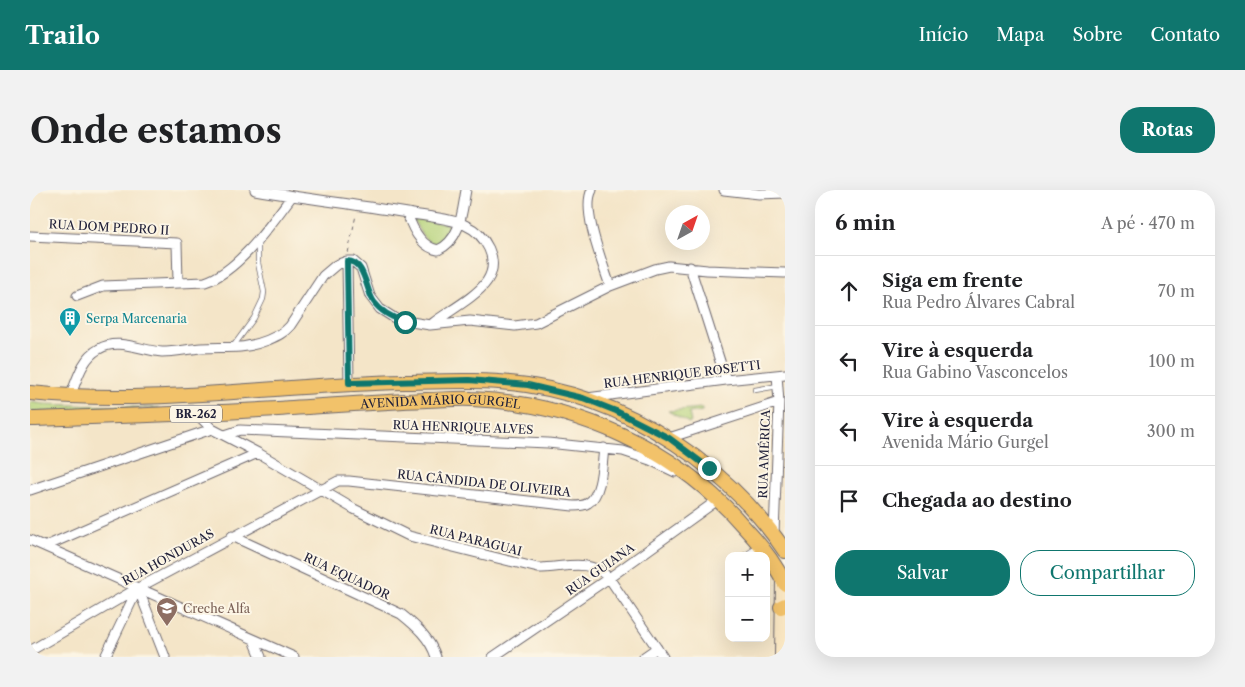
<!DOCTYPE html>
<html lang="pt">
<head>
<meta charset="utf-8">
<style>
  :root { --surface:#fff; --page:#f2f2f2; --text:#202124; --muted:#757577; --line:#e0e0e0; --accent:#0f766e }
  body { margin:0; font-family:"Libre Caslon Text",serif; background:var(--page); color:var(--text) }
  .controls { position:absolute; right:15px; bottom:15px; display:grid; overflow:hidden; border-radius:10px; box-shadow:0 5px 20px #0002 }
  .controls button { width:45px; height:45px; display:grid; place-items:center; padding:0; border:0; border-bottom:1px solid var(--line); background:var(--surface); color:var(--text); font:25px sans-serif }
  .compass { position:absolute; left:635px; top:15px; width:45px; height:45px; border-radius:50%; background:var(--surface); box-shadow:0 5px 20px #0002; rotate:40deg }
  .stop { position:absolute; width:15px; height:15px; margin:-11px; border:4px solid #0f766e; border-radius:50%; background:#fff }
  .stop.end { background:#0f766e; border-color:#fff; box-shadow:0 1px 5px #0008 }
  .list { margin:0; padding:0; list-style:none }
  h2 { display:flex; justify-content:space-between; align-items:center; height:65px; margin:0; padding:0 20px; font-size:21px }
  h2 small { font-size:16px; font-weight:400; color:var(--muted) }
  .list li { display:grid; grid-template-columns:32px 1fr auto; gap:15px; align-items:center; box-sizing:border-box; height:70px; padding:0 20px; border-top:1px solid var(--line) }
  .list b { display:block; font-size:19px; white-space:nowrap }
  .list p { margin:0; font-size:16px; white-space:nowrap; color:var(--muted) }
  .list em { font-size:16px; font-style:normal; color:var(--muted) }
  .actions { display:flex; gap:10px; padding:15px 20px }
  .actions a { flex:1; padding:11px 0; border:1px solid var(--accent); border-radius:20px; text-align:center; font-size:18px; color:var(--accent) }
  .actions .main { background:var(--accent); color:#fff }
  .icon { flex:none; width:28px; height:28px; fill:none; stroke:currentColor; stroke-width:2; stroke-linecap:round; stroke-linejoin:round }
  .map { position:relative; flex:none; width:755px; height:467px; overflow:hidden; border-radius:20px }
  header { display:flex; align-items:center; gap:30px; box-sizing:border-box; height:70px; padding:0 25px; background:var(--accent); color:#fff }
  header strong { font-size:24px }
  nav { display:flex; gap:28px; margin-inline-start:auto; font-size:18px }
  .intro { display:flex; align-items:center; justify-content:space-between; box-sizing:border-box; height:120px; padding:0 30px }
  h1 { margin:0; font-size:35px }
  .button { padding:12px 22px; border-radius:20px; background:var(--accent); color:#fff; font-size:18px; font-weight:700 }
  main { display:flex; gap:30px; padding:0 30px }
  aside { flex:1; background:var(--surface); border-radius:20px; box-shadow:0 5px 20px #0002 }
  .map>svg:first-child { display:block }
</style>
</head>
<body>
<header>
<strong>Trailo</strong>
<nav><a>Início</a><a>Mapa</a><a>Sobre</a><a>Contato</a></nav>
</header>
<div class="intro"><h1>Onde estamos</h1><a class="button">Rotas</a></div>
<main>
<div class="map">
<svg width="755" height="467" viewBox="0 0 755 467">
  <rect width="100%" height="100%" fill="#fcf5e5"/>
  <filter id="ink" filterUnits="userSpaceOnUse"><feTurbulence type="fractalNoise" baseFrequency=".02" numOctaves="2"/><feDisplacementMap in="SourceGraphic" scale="10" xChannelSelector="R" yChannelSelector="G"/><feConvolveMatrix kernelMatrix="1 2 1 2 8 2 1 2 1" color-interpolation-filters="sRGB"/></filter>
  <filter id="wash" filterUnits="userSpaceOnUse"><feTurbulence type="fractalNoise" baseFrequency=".0096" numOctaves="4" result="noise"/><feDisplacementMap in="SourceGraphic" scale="20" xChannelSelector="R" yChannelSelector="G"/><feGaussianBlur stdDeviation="1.12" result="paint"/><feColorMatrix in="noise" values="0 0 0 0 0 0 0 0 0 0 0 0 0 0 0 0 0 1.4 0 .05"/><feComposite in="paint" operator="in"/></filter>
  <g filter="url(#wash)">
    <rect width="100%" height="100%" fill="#f4e5c8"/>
    <path fill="#b4d278" stroke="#6b7a5a" d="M 383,28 L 422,35 C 421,43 419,49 411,52 C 396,58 388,39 383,28 Z
      M 0,212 L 14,214 L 129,218 L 15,222 L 0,221 Z
      M 672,218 L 672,221 L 659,223 L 661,232 L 659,233 L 638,221 Z"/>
  </g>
  <g filter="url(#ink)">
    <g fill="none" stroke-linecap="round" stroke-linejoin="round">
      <g stroke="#6c666c" stroke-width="6">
        <path id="lane" d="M 202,158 L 224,128 L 233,109 L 234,102 L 228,73 L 228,51
          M 725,200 L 748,196
          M 724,355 L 725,366
          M 714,366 L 725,359"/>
      </g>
      <g stroke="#6c666c" stroke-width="11">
        <path id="street" d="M 225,0 C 278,9 331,15 383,24 C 399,27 420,28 435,35 C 455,44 471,70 457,91 C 446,107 419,121 403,133
          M 562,0 C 551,20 573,74 580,96
          M 694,0 L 729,4 L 755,3
          M 377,23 C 382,38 391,57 408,60 C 431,50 432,21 436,0
          M 0,46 L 147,53 L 148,92
          M 317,71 L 319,193
          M 660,77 L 696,190
          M 47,106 L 73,96 L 175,92 C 209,81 241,34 262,6
          M 40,207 C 47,190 52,168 69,159 C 88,147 112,161 132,162 C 145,162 158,159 171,158 C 199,156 210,161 238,150 C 247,146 254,143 260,136 L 293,86 L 306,75 L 317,71 L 323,71 L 331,78 L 340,106 L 350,119 L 366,129 L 375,131 L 400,135 L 440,131 L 485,136 L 506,133 L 580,96 L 625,79 L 639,76 L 677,80 L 755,83
          M 557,208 L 696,190 L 755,184
          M 182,239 L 228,263 L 324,319 L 379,346 L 508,378 C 535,378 558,367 579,388 L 633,467
          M 195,245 L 210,240 L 518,253 L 593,261 L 620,270 L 645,282
          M 639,248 L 749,212
          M 0,300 L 182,239 L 166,223
          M 744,344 L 749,212 L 747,185
          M 202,346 L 371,424 C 386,436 400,448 406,467
          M 0,350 L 264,467
          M 16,356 L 228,263
          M 108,398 L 135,467
          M 224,450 L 231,467
          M 0,461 L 108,398 L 308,291 L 319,291 L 543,316 C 548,316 554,316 558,313 C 572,305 572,273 574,258
          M 75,467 L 108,398
          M 463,467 L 579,388 L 689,309
          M 614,467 L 627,458"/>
      </g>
      <g stroke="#6c666c" stroke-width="14">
        <path id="secondary" d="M 751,467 L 752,388"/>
      </g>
      <g stroke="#6c666c" stroke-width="16">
        <g id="primary">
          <path d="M 0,203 C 125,216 250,194 375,192 C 416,191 457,189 497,195 C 558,204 616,231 665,267 C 699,293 731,325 755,361"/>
          <path id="s1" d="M 0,229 C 83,226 165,224 248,219 C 297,216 347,212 396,210 C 411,210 427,208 442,209 C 546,213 646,258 714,337 C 730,354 745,373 755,394"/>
          <path d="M 751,417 L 755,415"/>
        </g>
      </g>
      <path stroke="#6c666c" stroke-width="1" stroke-dasharray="4 4" stroke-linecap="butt" d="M 318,63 L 326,25"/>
      <use href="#lane" stroke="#fff" stroke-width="4.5"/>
      <use href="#street" stroke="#fff" stroke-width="9"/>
      <use href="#secondary" stroke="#fae7c3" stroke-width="12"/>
      <use href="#primary" stroke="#f2c26a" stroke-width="14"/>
    </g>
  </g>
  <g fill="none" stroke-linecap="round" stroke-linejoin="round" filter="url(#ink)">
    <path stroke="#0f766e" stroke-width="6" d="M 375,132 C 363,128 351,122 344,112 C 335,99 336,72 317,71 L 319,193 L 439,190 L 498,195 L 553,208 L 586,221 L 639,248 L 679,278"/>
  </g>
  <defs>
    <g id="building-pin" transform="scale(1.125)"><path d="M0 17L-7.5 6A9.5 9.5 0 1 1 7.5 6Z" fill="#0f9aa8" stroke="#fcf5e5"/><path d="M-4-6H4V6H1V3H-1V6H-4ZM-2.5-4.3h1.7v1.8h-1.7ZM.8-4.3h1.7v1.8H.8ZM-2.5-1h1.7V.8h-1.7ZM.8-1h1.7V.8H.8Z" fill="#fff"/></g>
    <g id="school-pin" transform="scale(1.125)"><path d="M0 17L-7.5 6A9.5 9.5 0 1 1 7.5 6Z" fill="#8d6e63" stroke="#fcf5e5"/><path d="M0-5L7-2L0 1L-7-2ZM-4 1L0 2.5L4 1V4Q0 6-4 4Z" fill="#fff"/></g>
  </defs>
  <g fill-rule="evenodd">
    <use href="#building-pin" x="40" y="128"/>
    <use href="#school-pin" x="137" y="418"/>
  </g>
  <g text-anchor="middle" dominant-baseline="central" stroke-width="4" stroke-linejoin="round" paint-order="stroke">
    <rect fill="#fcf5e5" stroke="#63616e" stroke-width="1" x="140" y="215.5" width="52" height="17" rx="4"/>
    <g font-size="11" font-weight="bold" fill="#22223b">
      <text x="166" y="224">BR-262</text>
    </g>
    <g font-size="12" fill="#22223b" stroke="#fcf5e5">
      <text transform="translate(79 37) rotate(3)">RUA DOM PEDRO II</text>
      <text transform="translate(652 184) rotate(-7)">RUA HENRIQUE ROSETTI</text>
      <text stroke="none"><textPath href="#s1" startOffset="411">AVENIDA MÁRIO GURGEL</textPath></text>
      <text transform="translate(433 237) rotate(2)">RUA HENRIQUE ALVES</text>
      <text transform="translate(734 264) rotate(-88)">RUA AMÉRICA</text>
      <text transform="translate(454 293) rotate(6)">RUA CÂNDIDA DE OLIVEIRA</text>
      <text transform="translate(446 350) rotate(14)">RUA PARAGUAI</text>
      <text transform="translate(138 367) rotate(-29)">RUA HONDURAS</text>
      <text transform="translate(570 379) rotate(-35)">RUA GUIANA</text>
      <text transform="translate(317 386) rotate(25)">RUA EQUADOR</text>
    </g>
    <g font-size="12" fill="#0d838f" stroke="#fcf5e5" text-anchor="start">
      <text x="56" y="128">Serpa Marcenaria</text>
    </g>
    <g font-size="12" fill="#785e54" stroke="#fcf5e5" text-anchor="start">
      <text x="153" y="418">Creche Alfa</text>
    </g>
  </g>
</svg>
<div class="controls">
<button>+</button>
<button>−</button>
</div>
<svg class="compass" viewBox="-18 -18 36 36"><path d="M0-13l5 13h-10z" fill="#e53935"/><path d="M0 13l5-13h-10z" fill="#757577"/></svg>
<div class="stop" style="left:375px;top:132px"></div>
<div class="stop end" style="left:679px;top:278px"></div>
</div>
<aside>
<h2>6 min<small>A pé · 470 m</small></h2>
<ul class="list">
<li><svg class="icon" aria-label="ahead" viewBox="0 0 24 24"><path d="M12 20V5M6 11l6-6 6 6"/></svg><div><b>Siga em frente</b><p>Rua Pedro Álvares Cabral</p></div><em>70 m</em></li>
<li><svg class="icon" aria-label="left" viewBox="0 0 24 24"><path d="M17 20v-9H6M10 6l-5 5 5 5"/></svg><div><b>Vire à esquerda</b><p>Rua Gabino Vasconcelos</p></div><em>100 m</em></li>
<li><svg class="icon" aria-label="left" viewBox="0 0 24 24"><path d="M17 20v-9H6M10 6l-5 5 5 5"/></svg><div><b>Vire à esquerda</b><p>Avenida Mário Gurgel</p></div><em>300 m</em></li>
<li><svg class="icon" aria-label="arrive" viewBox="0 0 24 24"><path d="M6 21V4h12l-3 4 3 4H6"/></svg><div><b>Chegada ao destino</b></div></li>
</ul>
<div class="actions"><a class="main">Salvar</a><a>Compartilhar</a></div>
</aside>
</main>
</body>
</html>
